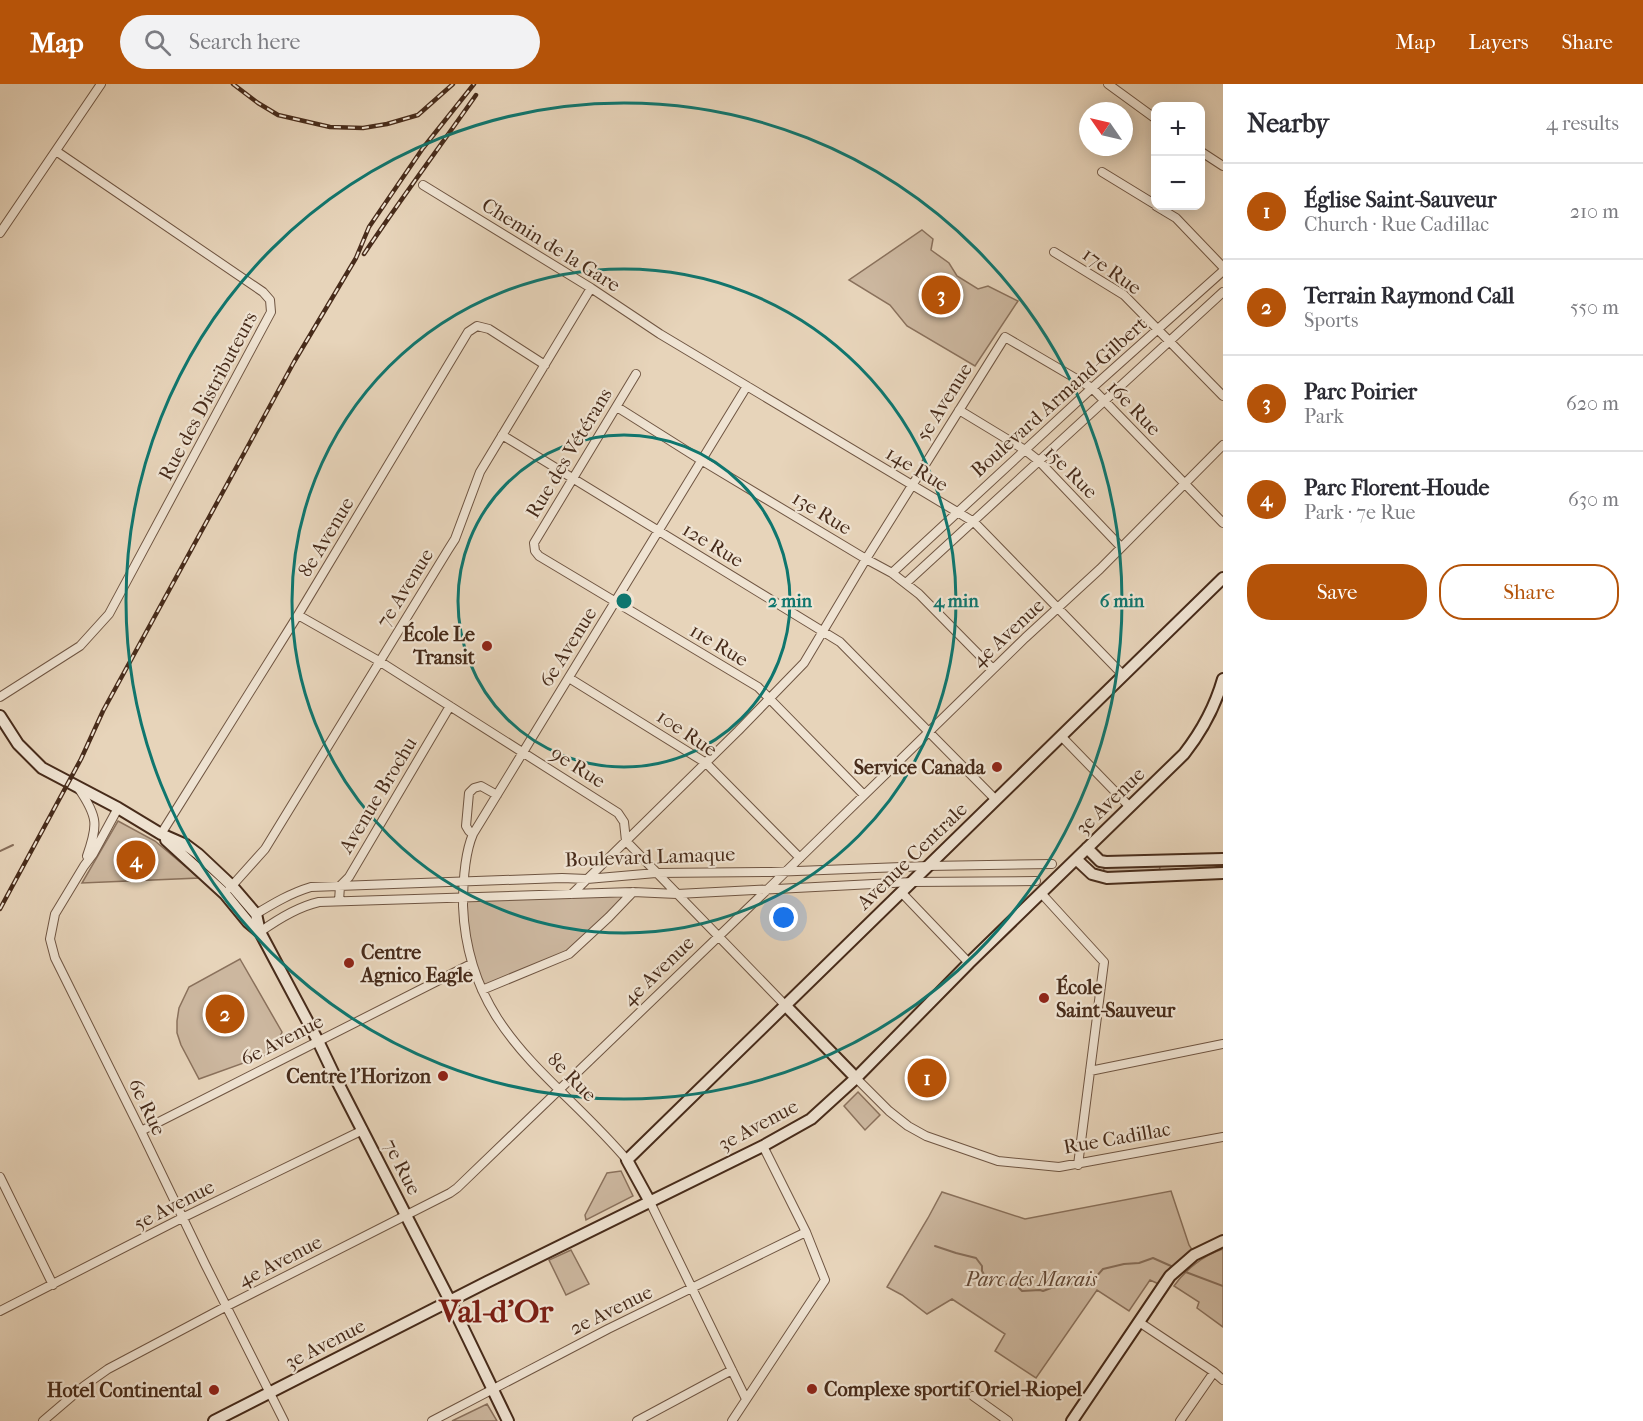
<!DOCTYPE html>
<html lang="en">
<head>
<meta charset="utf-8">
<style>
  :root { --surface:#fff; --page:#f2f2f3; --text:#2b2b33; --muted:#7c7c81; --line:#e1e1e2; --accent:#b45309 }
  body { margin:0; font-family:"IM FELL French Canon",serif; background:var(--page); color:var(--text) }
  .controls { position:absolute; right:18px; top:18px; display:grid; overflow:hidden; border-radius:12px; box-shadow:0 3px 15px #0003 }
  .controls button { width:54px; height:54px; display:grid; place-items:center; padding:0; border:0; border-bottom:2px solid var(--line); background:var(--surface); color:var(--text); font:30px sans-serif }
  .compass { position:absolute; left:1079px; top:18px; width:54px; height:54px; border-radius:50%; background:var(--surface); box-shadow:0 3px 15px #0003; rotate:304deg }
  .you { position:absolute; left:784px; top:834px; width:21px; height:21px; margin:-15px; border:4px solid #fff; border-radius:50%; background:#1a73e8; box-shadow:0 0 0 9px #1a73e833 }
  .badge { display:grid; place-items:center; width:39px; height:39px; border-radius:50%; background:var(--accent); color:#fff; font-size:20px; font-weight:700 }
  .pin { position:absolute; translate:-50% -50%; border:3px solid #fff; box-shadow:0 2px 6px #0006 }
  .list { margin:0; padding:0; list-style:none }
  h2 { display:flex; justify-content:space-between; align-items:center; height:78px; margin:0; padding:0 24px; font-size:26px }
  h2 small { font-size:20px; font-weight:400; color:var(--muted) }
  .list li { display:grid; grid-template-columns:39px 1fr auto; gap:18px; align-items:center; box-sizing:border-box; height:96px; padding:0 24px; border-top:2px solid var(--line) }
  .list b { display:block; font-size:22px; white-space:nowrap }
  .list p { margin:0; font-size:20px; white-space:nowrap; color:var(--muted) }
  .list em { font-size:20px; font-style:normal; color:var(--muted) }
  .actions { display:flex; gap:12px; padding:18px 24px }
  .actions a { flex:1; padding:14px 0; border:2px solid var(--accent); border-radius:24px; text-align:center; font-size:21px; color:var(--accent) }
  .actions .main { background:var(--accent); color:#fff }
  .icon { flex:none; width:33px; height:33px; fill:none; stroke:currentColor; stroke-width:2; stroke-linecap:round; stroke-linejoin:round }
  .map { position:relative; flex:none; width:1223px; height:1337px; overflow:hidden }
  header { display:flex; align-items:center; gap:36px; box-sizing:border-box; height:84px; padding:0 30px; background:var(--accent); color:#fff }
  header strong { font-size:28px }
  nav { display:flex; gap:33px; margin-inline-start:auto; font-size:21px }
  .search { width:420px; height:54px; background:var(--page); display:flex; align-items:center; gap:15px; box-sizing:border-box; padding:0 21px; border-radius:33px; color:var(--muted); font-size:22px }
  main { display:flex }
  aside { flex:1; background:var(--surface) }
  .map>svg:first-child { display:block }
</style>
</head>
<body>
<header>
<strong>Map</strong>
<div class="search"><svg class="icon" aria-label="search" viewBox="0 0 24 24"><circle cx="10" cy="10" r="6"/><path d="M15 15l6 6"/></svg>Search here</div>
<nav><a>Map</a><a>Layers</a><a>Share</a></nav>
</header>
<main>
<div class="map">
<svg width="1223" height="1337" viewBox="0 0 1223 1337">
  <rect width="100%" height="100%" fill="#e7d4ba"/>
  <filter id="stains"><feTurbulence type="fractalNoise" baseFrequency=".00333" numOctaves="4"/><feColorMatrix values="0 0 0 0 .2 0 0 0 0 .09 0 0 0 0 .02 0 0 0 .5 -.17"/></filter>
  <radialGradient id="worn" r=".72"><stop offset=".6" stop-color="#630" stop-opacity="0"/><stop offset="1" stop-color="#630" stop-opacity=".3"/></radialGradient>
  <path fill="#ccb79f" stroke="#8a715c" stroke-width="1.5" d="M 922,146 L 933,155 L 931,166 L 949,179 L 957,192 L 978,205 L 988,202 L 1018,217 L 975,282 L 907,242 L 890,221 L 849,196 Z
    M 118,737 L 155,757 L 199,794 L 82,799 Z
    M 1158,781 L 1160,783 L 1159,788 L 1104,789 L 1103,787 L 1105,783 L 1107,782 Z
    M 633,808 L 569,870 L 482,906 L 471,880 L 463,815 Z
    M 240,875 L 282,948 L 274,968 L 199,995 L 181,961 L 177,949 L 177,937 L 179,924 L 189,903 Z
    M 858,1008 L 880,1031 L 865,1046 L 844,1022 Z
    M 621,1087 L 633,1112 L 586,1136 L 585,1131 L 607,1089 Z
    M 1171,1107 L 1189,1161 L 1191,1164 L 1194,1171 L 1163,1202 L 1150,1196 L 1129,1227 L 1097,1206 L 1036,1294 L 995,1267 L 1005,1250 L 952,1215 L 927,1230 L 902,1211 L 887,1203 L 928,1134 L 942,1108 L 1025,1135 Z
    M 1223,1165 L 1223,1243 L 1197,1224 L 1199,1218 L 1174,1202 C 1185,1186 1204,1171 1223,1165 Z
    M 571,1166 L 589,1200 L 566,1211 L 549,1176 Z
    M 487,1320 L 497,1337 L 452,1337 Z"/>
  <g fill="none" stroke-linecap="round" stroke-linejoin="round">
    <path stroke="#876e5a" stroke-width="2" d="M 0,767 L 13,761
      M 935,1162 L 956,1169 L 976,1174 L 982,1182 L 982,1187 L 985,1192 L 992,1191 L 1005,1200 L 1010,1200 L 1013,1197 L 1019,1199 L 1019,1204 L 1022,1207 L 1040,1206 L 1043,1207 L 1051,1204 L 1094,1195 L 1103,1185 L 1124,1180 L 1139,1179 L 1153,1174 L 1171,1182
      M 1183,1187 L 1223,1202"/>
    <g stroke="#6f5542" stroke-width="10">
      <path id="street" d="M 1108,0 L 1156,35
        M 1200,67 L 1223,82
        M 1102,88 L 1156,121
        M 423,101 L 591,204 L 660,250 L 974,438 L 1123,591
        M 1156,122 L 1176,134 L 1223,183
        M 0,149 L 101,0
        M 1054,168 L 1124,211 L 1223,312
        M 636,290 L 534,459 L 535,467 L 539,472 L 758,603 L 864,711
        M 617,323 L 701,376 L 866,475 L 892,489 L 919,510 L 993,585
        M 959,326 L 1025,366 L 1039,377 L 1121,463
        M 502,351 L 840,558 L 996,716
        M 892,489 L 1092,304 L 1223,187
        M 906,499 L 1223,208
        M 298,531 L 379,577 L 618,729 L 624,738 L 626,757 L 785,921
        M 569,594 L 706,679 L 800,774
        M 0,613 L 80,562 L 109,530 L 271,228 L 270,216 L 263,208 L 56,67
        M 1061,652 L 1130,723
        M 79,705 C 98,733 98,741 87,772
        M 118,724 L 93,770 L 84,782 L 55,830 L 50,855 L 55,874 L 141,1047 L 205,1180 L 284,1337
        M 161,750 L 298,531 L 468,248 L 477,242 L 489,245 L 545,281
        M 473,750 L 469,747 L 466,742 L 469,709 L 474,704 L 481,702 L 497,711
        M 230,804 L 265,765 L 448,466 L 455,455 L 480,388 L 591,204
        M 901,808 L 969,879
        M 1041,809 L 1104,878 L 1078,1081
        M 572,810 L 738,647 L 804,579 L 866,475 L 1005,253 L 1092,304 L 1223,439
        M 339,817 L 340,802 L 349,793 L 450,622
        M 256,830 C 274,819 291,809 311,803 L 562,794 L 587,795 L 656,789 L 771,788 L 928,782 L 1052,780
        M 260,848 C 278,835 297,823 319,818 L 633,808 L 677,810 L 912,798 L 1036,797
        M 482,906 L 569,870 L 609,833 L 633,808
        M 1090,987 L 1223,960
        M 856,994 L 889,1027 L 908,1042 L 926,1052 L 998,1077 L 1059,1083 L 1223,1053
        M 141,1047 L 471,880
        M 627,1076 C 555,991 468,948 463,822 C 463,799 464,771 473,750 L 747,302
        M 0,1093 L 53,1201
        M 650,1118 L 746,1315
        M 0,1227 L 182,1134 L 363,1046
        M 1139,1238 L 1214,1288 L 1223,1296
        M 973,1312 L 1008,1337
        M 43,1337 L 84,1302 L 108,1285 L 227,1222 L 450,1109 L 457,1104 L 769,804 L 1025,554 L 1100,485 L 1223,361
        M 432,1337 L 608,1245 L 806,1148
        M 637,1337 L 732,1286
        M 732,1337 L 825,1196 L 806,1148 L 763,1062
        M 1180,1337 L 1214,1288"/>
    </g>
    <g stroke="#472b1a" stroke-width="14">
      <path id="secondary" d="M 0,632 L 18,660 L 42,684 L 118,724 L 161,750 L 186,761 L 198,770 L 232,802 L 256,830 L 260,848 L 318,957 L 338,999 L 450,1217 L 508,1337
        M 166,756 L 225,810 L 248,838 L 260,848
        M 1087,764 L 1100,777 L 1106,778 L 1223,775
        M 1076,775 L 1092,790 L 1107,794 L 1223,789
        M 785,921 L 856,994
        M 650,1118 L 627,1076 L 1223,494
        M 214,1337 L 487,1198 L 763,1062 L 811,1035 L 856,994 L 969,879 L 1184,670 C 1202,647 1215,623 1223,595
        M 1072,1337 L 1170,1192 L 1194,1171 L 1223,1157"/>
    </g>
    <use href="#street" stroke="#efe3d2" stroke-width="8"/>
    <use href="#secondary" stroke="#efe3d2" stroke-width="10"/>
    <g stroke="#472b1a" stroke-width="4.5">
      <path id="rail" d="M 233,0 L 258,19 L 278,31 L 330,43 L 363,44 L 387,40 L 418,31 L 453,0
        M 364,170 C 400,116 439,64 476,11
        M 0,825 L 81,675 L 103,627 L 294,278 L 356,174 L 369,143 L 423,64 L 474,0"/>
    </g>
    <use href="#rail" stroke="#efe3d2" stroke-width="2" stroke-dasharray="7" stroke-linecap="butt"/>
  </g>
  <g fill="none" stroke="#0f766e" stroke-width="3">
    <circle cx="624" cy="517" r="166"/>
    <circle cx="624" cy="517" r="332"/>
    <circle cx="624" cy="517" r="498"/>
  </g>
  <g fill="#8f2418" stroke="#efe3d2" stroke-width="2">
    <circle cx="487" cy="562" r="6"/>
    <circle cx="997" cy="683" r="6"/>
    <circle cx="349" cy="879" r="6"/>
    <circle cx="1044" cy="914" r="6"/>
    <circle cx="443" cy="992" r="6"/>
    <circle cx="812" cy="1305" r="6"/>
    <circle cx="214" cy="1306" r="6"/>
  </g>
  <g text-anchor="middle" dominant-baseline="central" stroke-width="4.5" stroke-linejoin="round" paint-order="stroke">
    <g font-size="20" fill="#472b1a" stroke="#efe3d2">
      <text transform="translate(551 161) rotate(32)">Chemin de la Gare</text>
      <text transform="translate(1112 187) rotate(35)">17e Rue</text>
      <text transform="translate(208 312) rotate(-62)">Rue des Distributeurs</text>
      <text transform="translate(1059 313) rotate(-42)">Boulevard Armand-Gilbert</text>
      <text transform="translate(944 318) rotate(-58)">5e Avenue</text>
      <text transform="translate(1134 324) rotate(46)">16e Rue</text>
      <text transform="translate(569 369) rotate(-59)">Rue des Vétérans</text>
      <text transform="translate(917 385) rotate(31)">14e Rue</text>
      <text transform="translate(1071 388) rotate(45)">15e Rue</text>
      <text transform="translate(822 429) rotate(31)">13e Rue</text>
      <text transform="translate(326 453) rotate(-59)">8e Avenue</text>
      <text transform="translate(713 461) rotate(31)">12e Rue</text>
      <text transform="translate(405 504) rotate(-58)">7e Avenue</text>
      <text transform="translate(1008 549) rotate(-43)">4e Avenue</text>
      <text transform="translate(719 561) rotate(31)">11e Rue</text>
      <text transform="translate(568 563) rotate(-58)">6e Avenue</text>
      <text transform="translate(687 649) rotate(34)">10e Rue</text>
      <text transform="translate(578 683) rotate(32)">9e Rue</text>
      <text transform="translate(378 711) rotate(-59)">Avenue Brochu</text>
      <text transform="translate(1110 717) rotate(-44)">3e Avenue</text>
      <text transform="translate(912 772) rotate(-44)">Avenue Centrale</text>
      <text transform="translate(650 773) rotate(-2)">Boulevard Lamaque</text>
      <text transform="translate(658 887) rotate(-44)">4e Avenue</text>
      <text transform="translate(282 956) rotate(-27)">6e Avenue</text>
      <text transform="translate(572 993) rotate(45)">8e Rue</text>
      <text transform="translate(147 1023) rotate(64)">6e Rue</text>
      <text transform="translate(758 1041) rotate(-28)">3e Avenue</text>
      <text transform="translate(1117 1054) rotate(-10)">Rue Cadillac</text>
      <text transform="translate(402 1083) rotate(63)">7e Rue</text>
      <text transform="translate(174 1121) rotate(-27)">5e Avenue</text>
      <text transform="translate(280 1177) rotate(-27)">4e Avenue</text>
      <text transform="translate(611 1226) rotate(-26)">2e Avenue</text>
      <text transform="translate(325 1260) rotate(-27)">3e Avenue</text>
    </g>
    <g font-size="20" font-weight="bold" fill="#472b1a" stroke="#efe3d2" text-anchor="end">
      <text x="475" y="550">École Le<tspan x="475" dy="23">Transit</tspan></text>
      <text x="985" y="683">Service Canada</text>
      <text x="361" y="868" text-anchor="start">Centre<tspan x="361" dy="23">Agnico Eagle</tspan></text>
      <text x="1056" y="903" text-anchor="start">École<tspan x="1056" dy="23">Saint-Sauveur</tspan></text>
      <text x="431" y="992">Centre l'Horizon</text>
      <text x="824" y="1305" text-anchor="start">Complexe sportif Oriel-Riopel</text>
      <text x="202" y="1306">Hotel Continental</text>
    </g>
    <g font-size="20" font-style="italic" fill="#624735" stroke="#efe3d2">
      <text x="1031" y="1195">Parc des Marais</text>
    </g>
    <g font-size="32" font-weight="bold" fill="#7a1f14" stroke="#efe3d2">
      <text x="496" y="1227">Val-d'Or</text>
    </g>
  </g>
  <circle cx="624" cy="517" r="9" fill="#0f766e" stroke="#efe3d2" stroke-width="3"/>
  <g font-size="18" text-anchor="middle" font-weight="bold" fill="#0f766e" stroke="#efe3d2" stroke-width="4.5" stroke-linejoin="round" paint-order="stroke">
    <text x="790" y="523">2 min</text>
    <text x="956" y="523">4 min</text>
    <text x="1122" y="523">6 min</text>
  </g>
  <rect width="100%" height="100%" filter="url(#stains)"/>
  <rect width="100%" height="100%" fill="url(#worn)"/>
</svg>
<div class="controls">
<button>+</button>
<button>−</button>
</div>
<svg class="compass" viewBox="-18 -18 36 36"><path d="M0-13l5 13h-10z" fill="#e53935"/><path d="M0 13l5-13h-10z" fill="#7c7c81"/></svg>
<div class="you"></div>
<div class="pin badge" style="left:927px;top:994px">1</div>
<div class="pin badge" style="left:225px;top:930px">2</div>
<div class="pin badge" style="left:941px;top:211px">3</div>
<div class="pin badge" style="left:136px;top:776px">4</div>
</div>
<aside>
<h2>Nearby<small>4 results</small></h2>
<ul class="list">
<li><span class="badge">1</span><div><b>Église Saint-Sauveur</b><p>Church · Rue Cadillac</p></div><em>210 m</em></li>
<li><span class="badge">2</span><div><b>Terrain Raymond Call</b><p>Sports</p></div><em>550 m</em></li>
<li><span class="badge">3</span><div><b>Parc Poirier</b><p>Park</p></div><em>620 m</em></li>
<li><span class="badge">4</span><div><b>Parc Florent-Houde</b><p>Park · 7e Rue</p></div><em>630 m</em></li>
</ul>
<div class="actions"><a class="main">Save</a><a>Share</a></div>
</aside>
</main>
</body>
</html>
